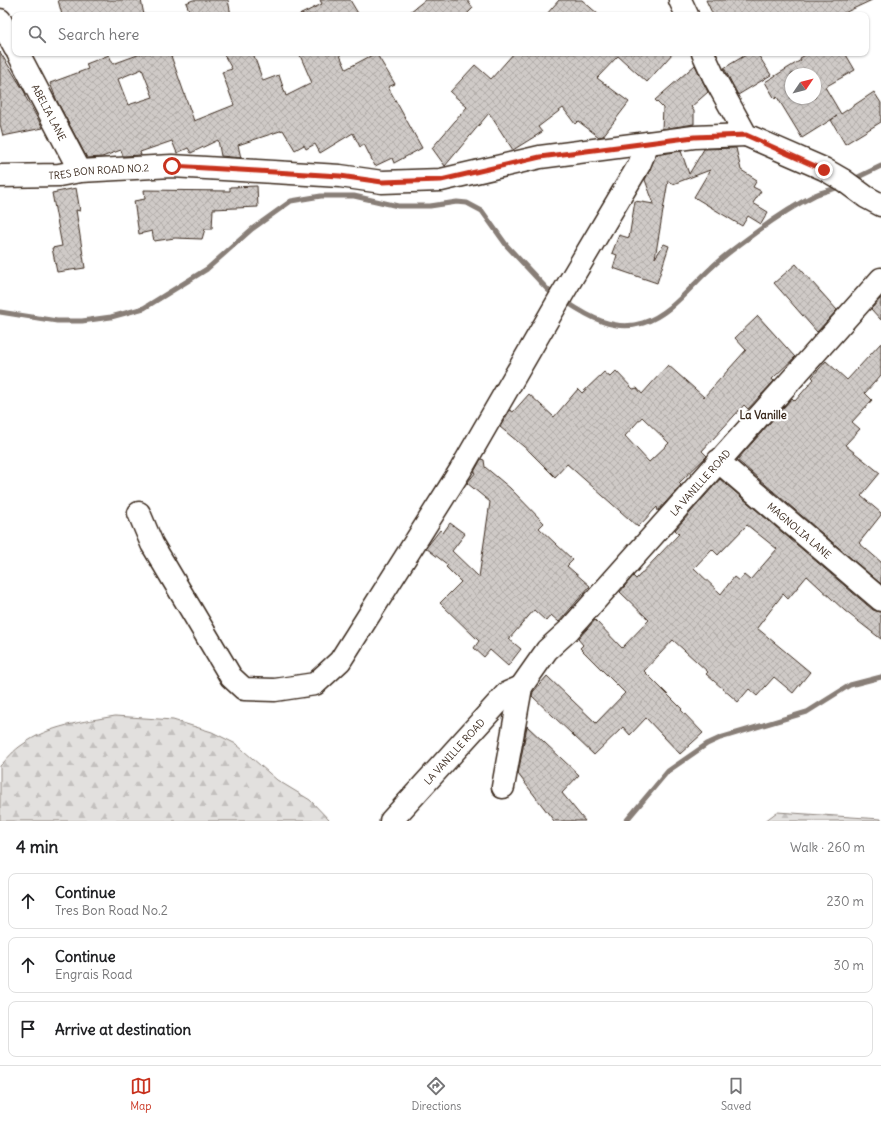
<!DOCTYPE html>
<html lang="en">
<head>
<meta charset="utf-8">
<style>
  :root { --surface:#fff; --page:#f6f6f6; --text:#202124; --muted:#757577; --line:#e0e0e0; --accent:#c8321e }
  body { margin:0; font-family:Delius,sans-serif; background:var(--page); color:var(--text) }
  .compass { position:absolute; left:785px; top:68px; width:36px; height:36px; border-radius:50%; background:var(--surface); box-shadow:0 1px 3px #0004; rotate:55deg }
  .stop { position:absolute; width:12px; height:12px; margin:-9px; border:3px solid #c8321e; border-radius:50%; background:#fff }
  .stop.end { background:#c8321e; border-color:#fff; box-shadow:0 1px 4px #0008 }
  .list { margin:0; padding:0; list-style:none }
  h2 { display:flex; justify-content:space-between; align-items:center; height:52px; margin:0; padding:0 16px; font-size:17px }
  h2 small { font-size:13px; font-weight:400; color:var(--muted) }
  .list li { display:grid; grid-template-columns:26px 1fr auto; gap:12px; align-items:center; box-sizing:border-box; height:56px; margin:0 8px 8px; padding:0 8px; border:1px solid var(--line); border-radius:8px }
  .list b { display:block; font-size:15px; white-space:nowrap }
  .list p { margin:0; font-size:13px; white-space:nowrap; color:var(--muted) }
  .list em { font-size:13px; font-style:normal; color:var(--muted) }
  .icon { flex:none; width:22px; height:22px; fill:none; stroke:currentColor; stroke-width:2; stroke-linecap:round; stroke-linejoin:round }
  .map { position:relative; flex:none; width:881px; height:821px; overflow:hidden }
  .search { position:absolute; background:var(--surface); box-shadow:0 1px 3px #0004; left:12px; right:12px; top:12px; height:44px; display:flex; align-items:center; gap:10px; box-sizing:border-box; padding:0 14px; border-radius:8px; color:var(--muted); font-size:15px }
  .sheet { height:244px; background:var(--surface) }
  nav { display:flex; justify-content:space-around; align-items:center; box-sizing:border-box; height:56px; border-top:1px solid var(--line); background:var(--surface); font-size:11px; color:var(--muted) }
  nav a { display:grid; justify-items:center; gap:2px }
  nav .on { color:var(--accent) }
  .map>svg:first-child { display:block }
</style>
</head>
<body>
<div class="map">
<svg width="881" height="821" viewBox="0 0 881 821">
  <defs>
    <pattern id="forest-firs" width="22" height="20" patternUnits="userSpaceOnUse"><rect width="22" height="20" fill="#e2e0de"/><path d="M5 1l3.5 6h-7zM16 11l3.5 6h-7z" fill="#c3c0be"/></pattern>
    <pattern id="building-cross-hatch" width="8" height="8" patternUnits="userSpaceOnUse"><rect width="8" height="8" fill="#cfcac7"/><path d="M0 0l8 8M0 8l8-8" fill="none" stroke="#b3aeaa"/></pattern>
  </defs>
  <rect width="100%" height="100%" fill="#fff"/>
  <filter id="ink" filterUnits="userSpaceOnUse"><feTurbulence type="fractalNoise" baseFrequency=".025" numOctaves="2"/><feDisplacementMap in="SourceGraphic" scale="8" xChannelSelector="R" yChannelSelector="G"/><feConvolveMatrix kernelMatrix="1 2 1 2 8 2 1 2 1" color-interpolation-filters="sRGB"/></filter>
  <g filter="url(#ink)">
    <path fill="url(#forest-firs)" stroke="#8e857e" d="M 115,716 L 173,720 L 212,732 L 236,744 L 277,780 L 310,800 L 330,821 L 0,821 L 0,766 C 7,759 14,750 22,745 C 49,725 83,722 115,716 Z
      M 777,812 L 881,819 L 881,821 L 765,821 Z"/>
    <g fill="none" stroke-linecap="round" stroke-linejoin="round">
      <path stroke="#887e77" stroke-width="5" d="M 852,180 L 881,166
        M 565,301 C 589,317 614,332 643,323 C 671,314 690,287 711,268 C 722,257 735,248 747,239 C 768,223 791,207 815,195 C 824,191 833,190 841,186
        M 0,312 L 57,321 L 82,321 L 111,317 L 144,308 L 207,269 L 252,229 L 291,201 L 321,196 L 354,196 L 398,206 L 430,206 L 457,202 L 467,203 L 482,211 L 507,246 L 548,290 L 556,296
        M 626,821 L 668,771 L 707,744 L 720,738 L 807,712 L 850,685 L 881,677"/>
    </g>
    <path fill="url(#building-cross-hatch)" stroke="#3b2a1e" fill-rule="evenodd" d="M 58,0 L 141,0 L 144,15 L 62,15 Z
      M 193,0 L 228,0 L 231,15 L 191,15 L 186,3 Z
      M 320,0 L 350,0 L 359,15 L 299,15 L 322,4 Z
      M 425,0 L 467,0 L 473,8 L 466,15 L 406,15 Z
      M 559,0 L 582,0 L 599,15 L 546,15 Z
      M 706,0 L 872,0 L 840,15 L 713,15 Z
      M 0,52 L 24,91 L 26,95 L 25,96 L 43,128 L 3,136 L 0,124 Z
      M 143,53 L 170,53 L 194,121 L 234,105 L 222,72 L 232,69 L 223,53 L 253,53 L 263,81 L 279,75 L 286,96 L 312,83 L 299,53 L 339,53 L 346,69 L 376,53 L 395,84 L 388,87 L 422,148 L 394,163 L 392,158 L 375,166 L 364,144 L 360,147 L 353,133 L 320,153 L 315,144 L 306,149 L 304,145 L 295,150 L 283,130 L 238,145 L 241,158 L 221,156 L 218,140 L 191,153 L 188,148 L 177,153 L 172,141 L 140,152 L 141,155 L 123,156 L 121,150 L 102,157 L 87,158 L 57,101 L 50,83 L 88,69 L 86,64 L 109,55 L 113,64 ZM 142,69 L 153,97 L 128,105 L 118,79 Z
      M 514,53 L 673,53 L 647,82 L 618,56 L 597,78 L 629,102 L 603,136 L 599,137 L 578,121 L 575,124 L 563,108 L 538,127 L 542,132 L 513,150 L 489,113 L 445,166 L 432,148 L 467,107 L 450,92 L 475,65 L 491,79 Z
      M 749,53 L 757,53 L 771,75 L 738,95 L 724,68 Z
      M 809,53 L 845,53 L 855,70 L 825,87 L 841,114 L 874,92 L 881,103 L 881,122 L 845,144 L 831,120 L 837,116 L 802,138 L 777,97 L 775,99 L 765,82 L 801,60 L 800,58 ZM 791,74 L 815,74 L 815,98 L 791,98 Z
      M 695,65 L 708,92 L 691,107 L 694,111 L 694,124 L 662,129 L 663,108 L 655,100 Z
      M 736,148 L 741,170 L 757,180 L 753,187 L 761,191 L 753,203 L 768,212 L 761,224 L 748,216 L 742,226 L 694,197 L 710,170 L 673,184 L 668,181 L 655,258 L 664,244 L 669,246 L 657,283 L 613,268 L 617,255 L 612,253 L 619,235 L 629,238 L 635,201 L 654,204 L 645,180 L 656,155 L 681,151 L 689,174 L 704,149 Z
      M 257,186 L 258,207 L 213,209 L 212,229 L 205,229 L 202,239 L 175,238 L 154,241 L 152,231 L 139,234 L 134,201 L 145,199 L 144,190 L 230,191 L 230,187 Z
      M 76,188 L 80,211 L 76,210 L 85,268 L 57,272 L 52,248 L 62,246 L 52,193 Z
      M 796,264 L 837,310 L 817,332 L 774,283 Z
      M 881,298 L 881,320 L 871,309 Z
      M 758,316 L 795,357 L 772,379 L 774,381 L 748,409 L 744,405 L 702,451 L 707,456 L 679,483 L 681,485 L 658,511 L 657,507 L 638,527 L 567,464 L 555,477 L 529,451 L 500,427 L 510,410 L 513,412 L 529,394 L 554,417 L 578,389 L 582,393 L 604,372 L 610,377 L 616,371 L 633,389 L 637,388 L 642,394 L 668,365 L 704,397 L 746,350 L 735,338 ZM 642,417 L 669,443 L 649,462 L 625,436 Z
      M 881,343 L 881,375 L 865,393 L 872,400 L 852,422 L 860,429 L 845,445 L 880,473 L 861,496 L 881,513 L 881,515 L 859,543 L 881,562 L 881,584 L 737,460 L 792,398 L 795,401 L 814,379 L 812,377 L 826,361 L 847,380 Z
      M 481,459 L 484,460 L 485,467 L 510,488 L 544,523 L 539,528 L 573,560 L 567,566 L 590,586 L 559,622 L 551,615 L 546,621 L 534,610 L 509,639 L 521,649 L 508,666 L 490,650 L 484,657 L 474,648 L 479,641 L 440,603 L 461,582 L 446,567 L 448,565 L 426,548 L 440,530 L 443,533 L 450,523 L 465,534 L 452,551 L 479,577 L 490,502 L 467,483 L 476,472 L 474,472 Z
      M 720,479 L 873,610 L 881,612 L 881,639 L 845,611 L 807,576 L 788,599 L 783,594 L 757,628 L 810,672 L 793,693 L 774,677 L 757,696 L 749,689 L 738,702 L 706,674 L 708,672 L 673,640 L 644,671 L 682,709 L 681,710 L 703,733 L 680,754 L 646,718 L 630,735 L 623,727 L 594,755 L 532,696 L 533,692 L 547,676 L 596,723 L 625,693 L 580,648 L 583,645 L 578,639 L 595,620 L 622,648 L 649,620 L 620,592 L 633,576 L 636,579 L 679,534 L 675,530 ZM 747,525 L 777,549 L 750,580 L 744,575 L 739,581 L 734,577 L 721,594 L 694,568 L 712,549 L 718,555 Z
      M 527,726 L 579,775 L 562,793 L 585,821 L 554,821 L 518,774 Z"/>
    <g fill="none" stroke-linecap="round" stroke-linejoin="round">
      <g stroke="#3b2a1e" stroke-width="25">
        <g id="minor">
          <path d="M 680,0 L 687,15"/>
          <path d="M 0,20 L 15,48"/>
          <path id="s1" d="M 18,53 L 80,171"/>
          <path d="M 703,53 L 714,77 L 746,135 L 824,169 L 843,180 L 866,197 L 881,205"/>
          <path id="s2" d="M 0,176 L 59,175 L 80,171 L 172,166 L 340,176 L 382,182 L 441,180 L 540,157 L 694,137 L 746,135"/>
          <path id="s3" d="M 718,461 L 881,600"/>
          <path d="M 139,513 L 152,544 L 231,677 L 244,689 L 275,690 L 315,684 L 340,661 L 460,471 L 560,298 L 639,165 L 648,143"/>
          <path id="s4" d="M 503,787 L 521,687 L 547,650 L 569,630 L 881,279"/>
          <path id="s5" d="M 391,821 L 507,693 L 521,687"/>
        </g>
      </g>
      <use href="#minor" stroke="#fff" stroke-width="22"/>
    </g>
  </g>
  <g fill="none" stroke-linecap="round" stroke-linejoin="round" filter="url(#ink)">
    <path stroke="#c8321e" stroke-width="5" d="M 172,166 L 340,176 L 382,182 L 441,180 L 540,157 L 694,137 L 746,135 L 824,170"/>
  </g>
  <g text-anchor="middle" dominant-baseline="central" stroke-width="4" stroke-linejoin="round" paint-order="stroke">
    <g font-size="10" fill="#3b2a1e" stroke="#fff">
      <text stroke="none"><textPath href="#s1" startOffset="67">ABELIA LANE</textPath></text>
      <text stroke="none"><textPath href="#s2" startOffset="99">TRES BON ROAD NO.2</textPath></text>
      <text stroke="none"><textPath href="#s4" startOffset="374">LA VANILLE ROAD</textPath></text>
      <text stroke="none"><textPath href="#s3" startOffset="107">MAGNOLIA LANE</textPath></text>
      <text stroke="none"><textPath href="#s5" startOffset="94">LA VANILLE ROAD</textPath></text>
    </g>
    <g font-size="11" font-weight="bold" fill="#3b2a1e" stroke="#fff">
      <text x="763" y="415">La Vanille</text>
    </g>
  </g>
</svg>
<svg class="compass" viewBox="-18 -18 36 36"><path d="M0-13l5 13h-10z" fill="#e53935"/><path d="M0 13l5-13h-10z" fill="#757577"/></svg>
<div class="stop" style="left:172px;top:166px"></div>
<div class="stop end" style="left:824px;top:170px"></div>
<div class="search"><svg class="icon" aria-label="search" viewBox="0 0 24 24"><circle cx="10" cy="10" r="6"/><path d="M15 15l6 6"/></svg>Search here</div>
</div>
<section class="sheet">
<h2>4 min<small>Walk · 260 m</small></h2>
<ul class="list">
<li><svg class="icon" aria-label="ahead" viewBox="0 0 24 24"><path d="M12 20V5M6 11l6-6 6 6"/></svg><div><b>Continue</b><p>Tres Bon Road No.2</p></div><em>230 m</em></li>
<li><svg class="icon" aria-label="ahead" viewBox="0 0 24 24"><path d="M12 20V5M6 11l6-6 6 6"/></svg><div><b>Continue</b><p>Engrais Road</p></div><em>30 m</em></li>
<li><svg class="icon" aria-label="arrive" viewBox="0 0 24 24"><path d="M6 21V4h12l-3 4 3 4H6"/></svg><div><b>Arrive at destination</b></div></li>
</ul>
</section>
<nav>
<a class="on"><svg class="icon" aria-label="map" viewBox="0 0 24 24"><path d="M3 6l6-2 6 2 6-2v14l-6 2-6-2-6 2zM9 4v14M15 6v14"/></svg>Map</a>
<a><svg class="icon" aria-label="directions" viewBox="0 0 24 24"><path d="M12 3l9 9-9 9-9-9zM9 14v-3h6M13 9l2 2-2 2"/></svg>Directions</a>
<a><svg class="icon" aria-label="saved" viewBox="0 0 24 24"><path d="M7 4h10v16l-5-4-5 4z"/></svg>Saved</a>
</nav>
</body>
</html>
